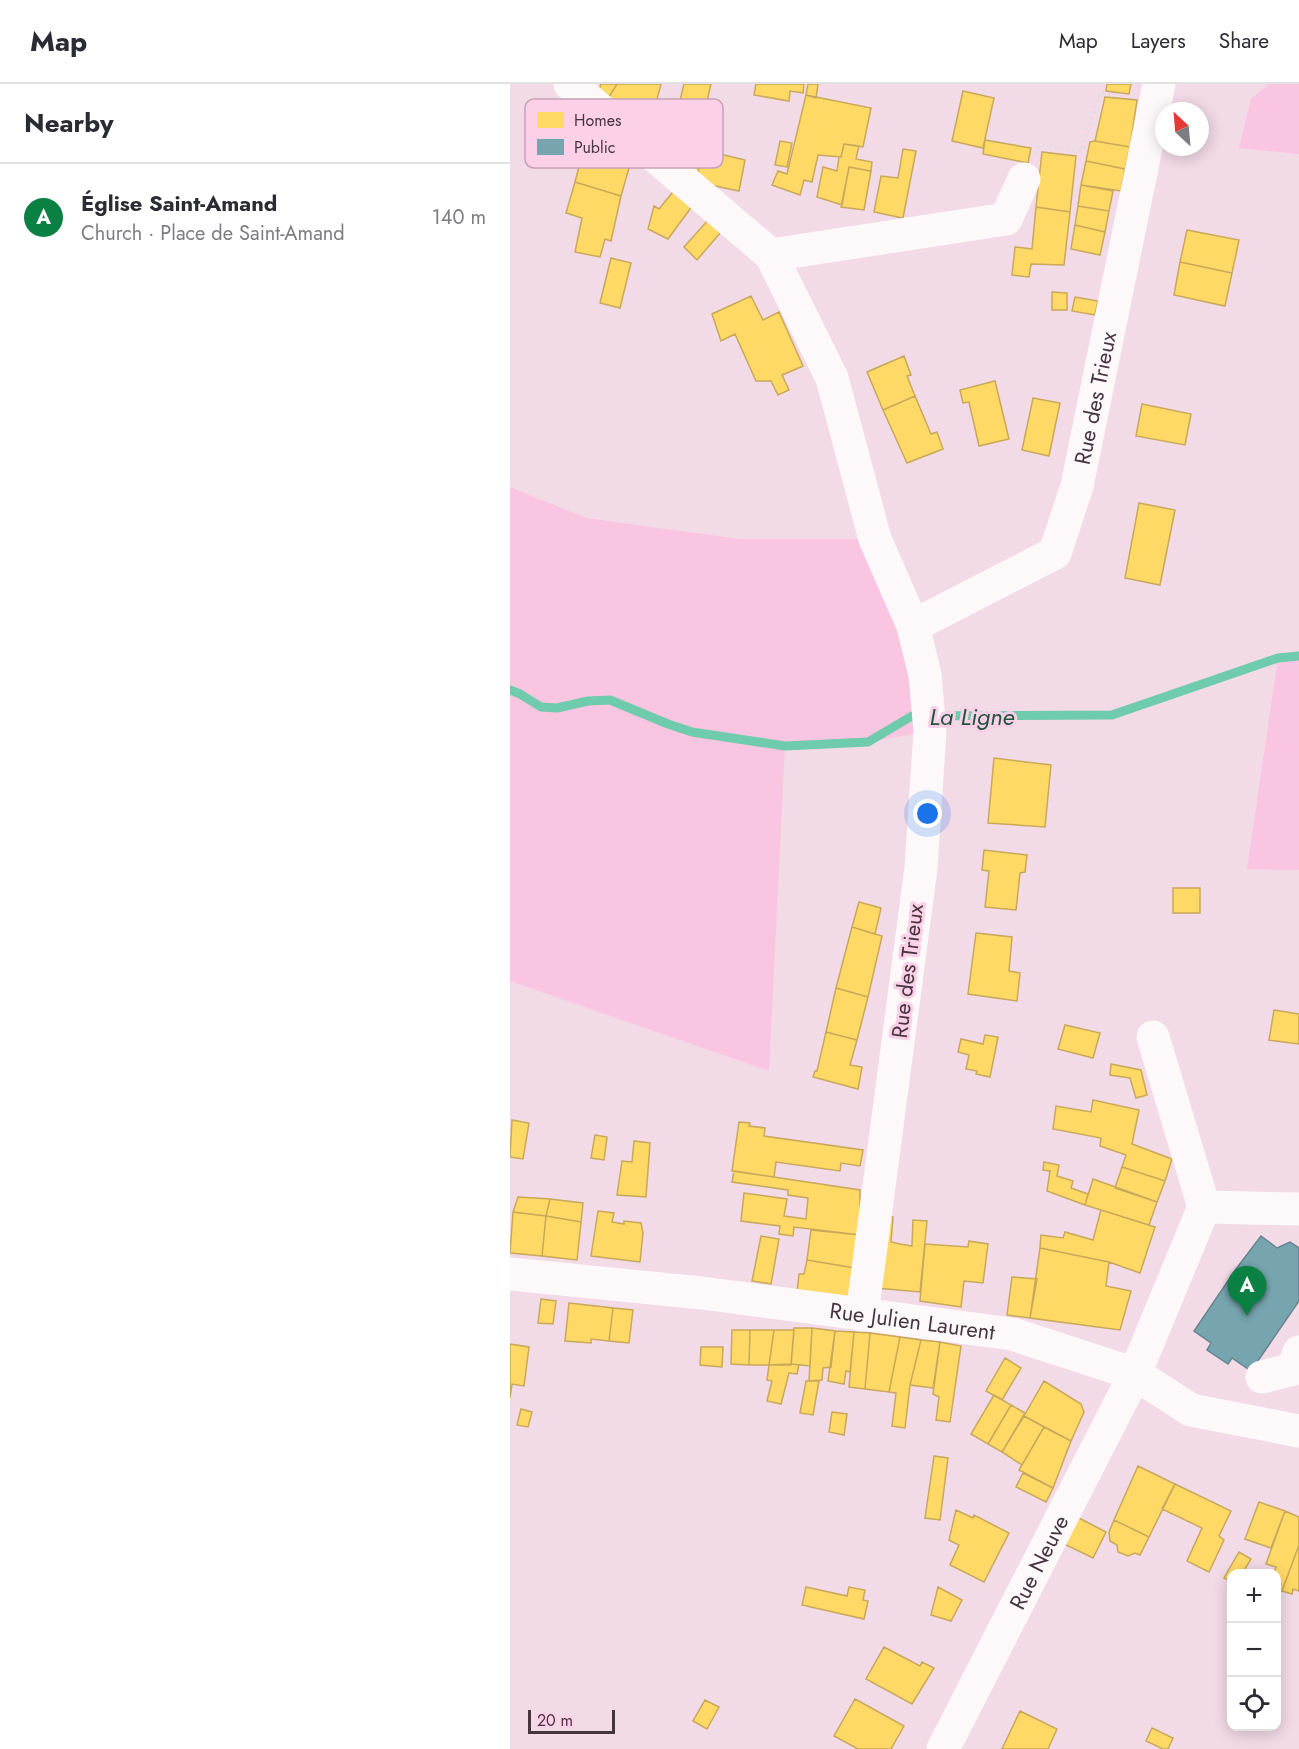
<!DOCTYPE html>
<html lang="en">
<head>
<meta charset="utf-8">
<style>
  :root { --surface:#fff; --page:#f7f7f7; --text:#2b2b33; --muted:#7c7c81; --line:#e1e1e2; --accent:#0b8043 }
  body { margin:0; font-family:Jost,sans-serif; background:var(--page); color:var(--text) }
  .controls { position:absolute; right:18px; bottom:18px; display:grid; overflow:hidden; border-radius:12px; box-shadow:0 3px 15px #0003 }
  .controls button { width:54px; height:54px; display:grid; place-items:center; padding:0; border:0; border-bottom:2px solid var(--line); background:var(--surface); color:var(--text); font:30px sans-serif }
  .compass { position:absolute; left:645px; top:18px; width:54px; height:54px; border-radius:50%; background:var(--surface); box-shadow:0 3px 15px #0003; rotate:334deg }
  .scale { position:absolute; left:18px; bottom:15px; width:87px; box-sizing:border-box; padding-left:6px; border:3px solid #46353e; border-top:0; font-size:16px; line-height:21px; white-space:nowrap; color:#46353e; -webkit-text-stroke:4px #fcd0e6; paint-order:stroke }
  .you { position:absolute; left:418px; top:730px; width:21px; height:21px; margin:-15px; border:4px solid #fff; border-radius:50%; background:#1a73e8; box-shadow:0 0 0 9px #1a73e833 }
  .badge { display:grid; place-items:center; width:39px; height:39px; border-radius:50%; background:var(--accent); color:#fff; font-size:20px; font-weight:700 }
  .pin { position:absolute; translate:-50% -50px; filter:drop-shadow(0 2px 3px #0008) }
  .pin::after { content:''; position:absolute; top:32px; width:21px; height:18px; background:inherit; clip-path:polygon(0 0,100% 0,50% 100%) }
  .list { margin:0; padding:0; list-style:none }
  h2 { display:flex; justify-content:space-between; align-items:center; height:78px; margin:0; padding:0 24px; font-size:26px }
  h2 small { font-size:20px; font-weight:400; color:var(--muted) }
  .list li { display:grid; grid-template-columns:39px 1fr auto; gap:18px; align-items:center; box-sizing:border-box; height:108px; padding:0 24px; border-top:2px solid var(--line) }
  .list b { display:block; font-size:22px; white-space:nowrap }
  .list p { margin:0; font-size:20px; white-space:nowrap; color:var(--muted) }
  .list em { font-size:20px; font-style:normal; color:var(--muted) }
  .icon { flex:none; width:33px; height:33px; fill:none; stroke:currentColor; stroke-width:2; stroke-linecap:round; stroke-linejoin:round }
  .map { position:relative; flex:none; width:789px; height:1665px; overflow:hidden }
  header { display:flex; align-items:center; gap:36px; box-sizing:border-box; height:84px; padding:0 30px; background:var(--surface); border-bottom:2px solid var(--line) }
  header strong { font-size:28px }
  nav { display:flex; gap:33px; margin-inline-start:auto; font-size:21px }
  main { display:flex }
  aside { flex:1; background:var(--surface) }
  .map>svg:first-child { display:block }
</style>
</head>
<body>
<header>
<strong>Map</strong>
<nav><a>Map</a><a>Layers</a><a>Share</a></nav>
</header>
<main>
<aside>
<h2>Nearby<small></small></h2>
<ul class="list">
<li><span class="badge">A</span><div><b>Église Saint-Amand</b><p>Church · Place de Saint-Amand</p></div><em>140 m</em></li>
</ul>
</aside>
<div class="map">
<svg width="789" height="1665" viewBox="0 0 789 1665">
  <rect width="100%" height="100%" fill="#f2dae6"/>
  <path fill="#f9c5e0" d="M 759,0 L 789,0 L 789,70 L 729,64 L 741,15 Z
    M 0,403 L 76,434 L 229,455 L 365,455 L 420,647 L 358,658 L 275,662 L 259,987 L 0,897 Z
    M 789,572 L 789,786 L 737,785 L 768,574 Z"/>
  <path fill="#ffd966" stroke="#c8a85a" stroke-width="1.5" d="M 91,0 L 107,0 L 97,16 L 88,9 Z
    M 107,0 L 151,0 L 138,48 L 97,16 Z
    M 174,0 L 201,0 L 192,39 L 166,33 Z
    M 246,0 L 294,0 L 293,9 L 280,7 L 279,17 L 244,11 Z
    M 298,0 L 308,0 L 306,14 L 296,11 Z
    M 597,0 L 621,0 L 619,10 L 596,7 Z
    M 453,7 L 484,14 L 473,64 L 442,57 Z
    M 296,11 L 361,24 L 353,63 L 334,60 L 331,73 L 308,71 L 302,98 L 294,96 L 290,111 L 262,101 L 268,87 L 277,90 Z
    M 595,13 L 627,16 L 620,63 L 585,57 Z
    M 156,29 L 189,40 L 184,67 L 193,66 L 186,98 L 149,62 Z
    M 82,32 L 126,59 L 111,112 L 65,98 Z
    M 475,56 L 521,64 L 518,79 L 473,70 Z
    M 270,57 L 282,59 L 277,83 L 265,81 Z
    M 585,57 L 620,63 L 615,85 L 576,77 L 580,58 Z
    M 334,60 L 349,62 L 346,75 L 362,78 L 361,87 L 339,83 L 332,121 L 307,113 L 313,83 L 327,87 L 329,73 L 331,73 Z
    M 393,65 L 406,67 L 393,134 L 364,128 L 371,92 L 388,94 Z
    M 193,66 L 235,76 L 229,107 L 186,98 Z
    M 532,68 L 566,72 L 560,128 L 526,123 Z
    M 576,77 L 615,85 L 611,107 L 571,101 Z
    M 339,83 L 361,87 L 354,126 L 331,123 Z
    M 65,98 L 111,112 L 101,157 L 95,155 L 90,173 L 65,168 L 72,134 L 56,129 Z
    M 571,101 L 603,107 L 599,127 L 568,122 Z
    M 167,103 L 183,121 L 158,155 L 138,145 L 144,122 L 149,125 Z
    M 568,122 L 599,127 L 595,148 L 565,141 Z
    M 526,123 L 560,128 L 554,181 L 521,180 L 519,193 L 502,191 L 505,163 L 522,165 Z
    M 199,135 L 211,148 L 187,176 L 174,163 Z
    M 565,141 L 595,148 L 590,171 L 561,165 Z
    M 677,146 L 729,156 L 722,189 L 670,178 Z
    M 101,174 L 121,179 L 110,224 L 90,219 Z
    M 670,178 L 722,189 L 715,222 L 664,211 Z
    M 542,208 L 557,209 L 557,226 L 542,226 Z
    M 241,212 L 253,236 L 269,228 L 293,282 L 272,291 L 279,306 L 268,311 L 261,297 L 246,297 L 225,250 L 211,257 L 202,230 Z
    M 565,213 L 588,217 L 585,231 L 562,227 Z
    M 394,272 L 401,291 L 397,292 L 405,312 L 373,326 L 357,288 Z
    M 485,297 L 499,355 L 469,362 L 459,318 L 453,319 L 450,306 Z
    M 405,312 L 421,350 L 427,348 L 433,365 L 397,379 L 373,326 Z
    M 523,314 L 550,319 L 539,372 L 512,366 Z
    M 632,320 L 681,330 L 675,361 L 626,352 Z
    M 629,419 L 665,426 L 650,501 L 615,494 Z
    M 484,674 L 541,681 L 535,743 L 478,739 Z
    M 474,766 L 517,771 L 515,788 L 510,789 L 506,826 L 475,823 L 479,787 L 472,786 Z
    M 663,804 L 690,804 L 690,829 L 663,829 Z
    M 349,818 L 371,824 L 365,850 L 342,843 Z
    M 342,843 L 372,852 L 358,913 L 326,904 Z
    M 466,849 L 502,853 L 499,887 L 510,889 L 507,917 L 458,910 Z
    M 326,904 L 358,913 L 347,956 L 316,948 Z
    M 764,926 L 789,930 L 789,960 L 759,956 Z
    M 555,941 L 590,949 L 583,974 L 548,965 Z
    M 316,948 L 347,956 L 340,981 L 352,983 L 348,1005 L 303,993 L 305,987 L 307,987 Z
    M 475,951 L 488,953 L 480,993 L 466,990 L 467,987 L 456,985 L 459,971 L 448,968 L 451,955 L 473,960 Z
    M 601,980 L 631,986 L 637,1011 L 626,1014 L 620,994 L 600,991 Z
    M 583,1016 L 629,1026 L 622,1060 L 662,1075 L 655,1097 L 612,1083 L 616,1071 L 590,1062 L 591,1054 L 543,1045 L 546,1022 L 581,1028 Z
    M 2,1036 L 19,1039 L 13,1075 L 0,1073 Z
    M 229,1038 L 240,1039 L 239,1042 L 255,1044 L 254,1052 L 353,1066 L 350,1082 L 331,1079 L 330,1087 L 266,1078 L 264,1093 L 222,1087 Z
    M 85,1051 L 97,1053 L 94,1076 L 81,1074 Z
    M 124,1057 L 140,1059 L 136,1113 L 107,1111 L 112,1077 L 122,1078 Z
    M 534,1078 L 549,1081 L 547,1092 L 563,1097 L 561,1104 L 578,1110 L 575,1121 L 537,1107 L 540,1087 L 533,1086 Z
    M 612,1083 L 655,1097 L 647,1118 L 605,1104 Z
    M 224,1087 L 350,1106 L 350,1151 L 284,1143 L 283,1152 L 269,1150 L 270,1142 L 231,1137 L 234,1109 L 277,1115 L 274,1132 L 296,1135 L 298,1114 L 278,1111 L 278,1106 L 222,1098 Z
    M 583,1095 L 647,1118 L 639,1141 L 575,1121 Z
    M 8,1113 L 40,1115 L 36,1132 L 3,1128 Z
    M 40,1115 L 73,1119 L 71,1138 L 36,1132 Z
    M 591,1126 L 645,1143 L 630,1189 L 599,1178 L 530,1164 L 531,1151 L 553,1154 L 555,1148 L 583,1156 Z
    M 88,1127 L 104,1129 L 102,1138 L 114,1140 L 114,1137 L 131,1139 L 133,1149 L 130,1178 L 81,1172 Z
    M 3,1128 L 36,1132 L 32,1172 L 0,1169 Z
    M 373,1131 L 383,1133 L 381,1158 L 390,1160 L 402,1162 L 403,1136 L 417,1137 L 410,1208 L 366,1204 Z
    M 36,1132 L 71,1138 L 67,1176 L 32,1172 Z
    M 301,1146 L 350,1151 L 345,1184 L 297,1176 Z
    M 251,1152 L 269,1155 L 261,1200 L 242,1197 Z
    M 459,1157 L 478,1160 L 473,1199 L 454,1197 L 451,1223 L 410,1217 L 415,1160 L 458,1163 Z
    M 530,1164 L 599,1178 L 596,1202 L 621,1207 L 610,1246 L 520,1234 Z
    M 297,1176 L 345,1184 L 342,1210 L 336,1214 L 287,1209 L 289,1190 L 294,1190 Z
    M 502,1193 L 527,1195 L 520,1234 L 497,1231 Z
    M 31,1215 L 46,1217 L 43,1240 L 28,1239 Z
    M 59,1219 L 103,1224 L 99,1257 L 81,1255 L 81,1259 L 55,1257 Z
    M 103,1224 L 123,1226 L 119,1259 L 99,1257 Z
    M 284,1244 L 302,1244 L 300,1282 L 281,1280 Z
    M 302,1244 L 325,1247 L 321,1283 L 313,1284 L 312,1296 L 299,1297 Z
    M 222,1246 L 240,1246 L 239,1281 L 221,1280 Z
    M 240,1246 L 264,1246 L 259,1281 L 239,1281 Z
    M 264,1246 L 284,1246 L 281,1281 L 259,1281 Z
    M 325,1247 L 344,1248 L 340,1288 L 336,1287 L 334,1300 L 318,1297 Z
    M 344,1248 L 360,1249 L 355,1305 L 339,1303 Z
    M 360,1249 L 390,1253 L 379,1308 L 355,1305 Z
    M 390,1253 L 411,1256 L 400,1301 L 395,1344 L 382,1342 L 386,1309 L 379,1308 Z
    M 411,1256 L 430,1258 L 423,1304 L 400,1301 Z
    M 430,1258 L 451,1262 L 440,1338 L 426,1336 L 429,1313 L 423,1310 Z
    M 0,1260 L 19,1263 L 14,1302 L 2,1300 L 0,1314 Z
    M 191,1263 L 213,1263 L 212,1283 L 190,1281 Z
    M 495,1274 L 511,1284 L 492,1316 L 476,1307 Z
    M 281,1280 L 289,1281 L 287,1290 L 279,1289 L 271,1320 L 257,1317 L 262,1297 L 257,1296 L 259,1281 Z
    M 296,1297 L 309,1297 L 303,1331 L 290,1329 Z
    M 534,1297 L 571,1320 L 574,1328 L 561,1357 L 514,1332 Z
    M 484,1311 L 501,1321 L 478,1360 L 461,1350 Z
    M 501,1321 L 515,1329 L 492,1368 L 478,1360 Z
    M 11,1325 L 22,1328 L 18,1343 L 7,1341 Z
    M 322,1328 L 337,1330 L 334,1351 L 319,1348 Z
    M 514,1332 L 534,1343 L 512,1381 L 492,1368 Z
    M 534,1343 L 561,1357 L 543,1404 L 509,1386 Z
    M 424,1372 L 438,1374 L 430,1436 L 415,1434 Z
    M 628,1382 L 665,1400 L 639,1453 L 604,1436 Z
    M 513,1389 L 543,1404 L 536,1418 L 506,1403 Z
    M 665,1400 L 721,1427 L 709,1452 L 714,1456 L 699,1488 L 677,1477 L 692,1444 L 652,1425 Z
    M 749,1418 L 775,1427 L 761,1464 L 735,1455 Z
    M 446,1426 L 463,1434 L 464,1431 L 499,1449 L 474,1498 L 440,1481 L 449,1461 L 439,1456 Z
    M 775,1427 L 789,1433 L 789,1461 L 772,1507 L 769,1506 L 771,1500 L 766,1499 L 766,1490 L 763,1490 L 766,1483 L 756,1480 Z
    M 565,1432 L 596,1448 L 583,1474 L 552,1459 Z
    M 604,1436 L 639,1453 L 630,1471 L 625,1469 L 618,1472 L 608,1468 L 607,1461 L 600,1457 L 599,1448 Z
    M 789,1461 L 789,1507 L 783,1505 L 782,1510 L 772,1507 Z
    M 729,1468 L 741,1475 L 732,1490 L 722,1490 L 722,1498 L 714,1494 Z
    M 296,1503 L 337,1512 L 339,1503 L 355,1506 L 353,1516 L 358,1517 L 354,1535 L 292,1521 Z
    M 428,1503 L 452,1516 L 441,1537 L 421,1531 Z
    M 374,1563 L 410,1582 L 412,1578 L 424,1584 L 402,1620 L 356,1595 Z
    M 345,1615 L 394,1642 L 381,1665 L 348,1665 L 324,1652 Z
    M 195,1616 L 209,1623 L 197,1645 L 183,1637 Z
    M 510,1627 L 547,1645 L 538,1665 L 492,1665 Z
    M 642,1644 L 663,1654 L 658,1665 L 653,1665 L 636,1657 Z"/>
  <path fill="#76a5af" stroke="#68838d" stroke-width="1.5" d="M 751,1152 L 767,1164 L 780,1158 L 789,1164 L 789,1217 L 741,1287 L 722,1274 L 718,1280 L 697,1266 L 701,1259 L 684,1247 L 726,1185 Z"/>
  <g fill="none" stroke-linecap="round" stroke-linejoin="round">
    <path stroke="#6ecbae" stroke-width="9" d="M 0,606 L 10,610 L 31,623 L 47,624 L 78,617 L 100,616 L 158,640 L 182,648 L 275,662 L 358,658 L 402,632 L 602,631 L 768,574 L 789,572"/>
    <path stroke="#e3dcdf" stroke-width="4" stroke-dasharray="1.5 4.5" stroke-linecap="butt" d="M 526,69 L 530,61 L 571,67 L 590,9 L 615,12"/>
    <g stroke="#fdf9fb" stroke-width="33">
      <path d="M 60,0 L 261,171 L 322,294 L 365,455 L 403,542 L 415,591 L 420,647 L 411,784 L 352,1231"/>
      <path d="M 261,171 L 496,135 L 514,95"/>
      <path id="s1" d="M 403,542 L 545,469 L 567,402 L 649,0"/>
      <path d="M 643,953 L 694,1123"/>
      <path id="s2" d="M 0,1190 L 192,1209 L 502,1250 L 625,1290 L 681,1326 L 789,1347"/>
      <path d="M 752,1293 L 783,1285 L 789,1268"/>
      <path id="s3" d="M 433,1665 L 625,1290 L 694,1123 L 789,1125"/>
    </g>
  </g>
  <g text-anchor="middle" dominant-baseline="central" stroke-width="6" stroke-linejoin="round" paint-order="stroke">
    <g font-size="22" fill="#46353e" stroke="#fcd0e6">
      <text stroke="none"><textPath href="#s1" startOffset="320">Rue des Trieux</textPath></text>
      <text transform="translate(397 887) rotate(-83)">Rue des Trieux</text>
      <text stroke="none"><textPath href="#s2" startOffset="405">Rue Julien Laurent</textPath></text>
      <text stroke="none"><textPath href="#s3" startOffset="210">Rue Neuve</textPath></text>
    </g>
    <g font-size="24" font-style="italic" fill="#1f5642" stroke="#fcd0e6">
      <text x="462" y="632">La Ligne</text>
    </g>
  </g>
  <rect x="15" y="15" width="198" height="69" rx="9" fill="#fcd0e6" stroke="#c5a2b4" stroke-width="1.5"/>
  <rect x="27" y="28" width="27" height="16" fill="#ffd966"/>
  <rect x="27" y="55" width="27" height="16" fill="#76a5af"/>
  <g font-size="16" fill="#46353e">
    <text x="64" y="42">Homes</text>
    <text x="64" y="69">Public</text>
  </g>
</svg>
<div class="controls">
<button>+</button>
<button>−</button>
<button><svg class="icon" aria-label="locate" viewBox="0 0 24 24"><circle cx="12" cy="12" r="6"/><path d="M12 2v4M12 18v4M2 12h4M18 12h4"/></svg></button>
</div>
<svg class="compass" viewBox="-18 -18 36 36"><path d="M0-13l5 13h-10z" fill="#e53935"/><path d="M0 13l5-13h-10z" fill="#7c7c81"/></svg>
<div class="scale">20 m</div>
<div class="you"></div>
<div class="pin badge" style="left:737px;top:1232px">A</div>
</div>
</main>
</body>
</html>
